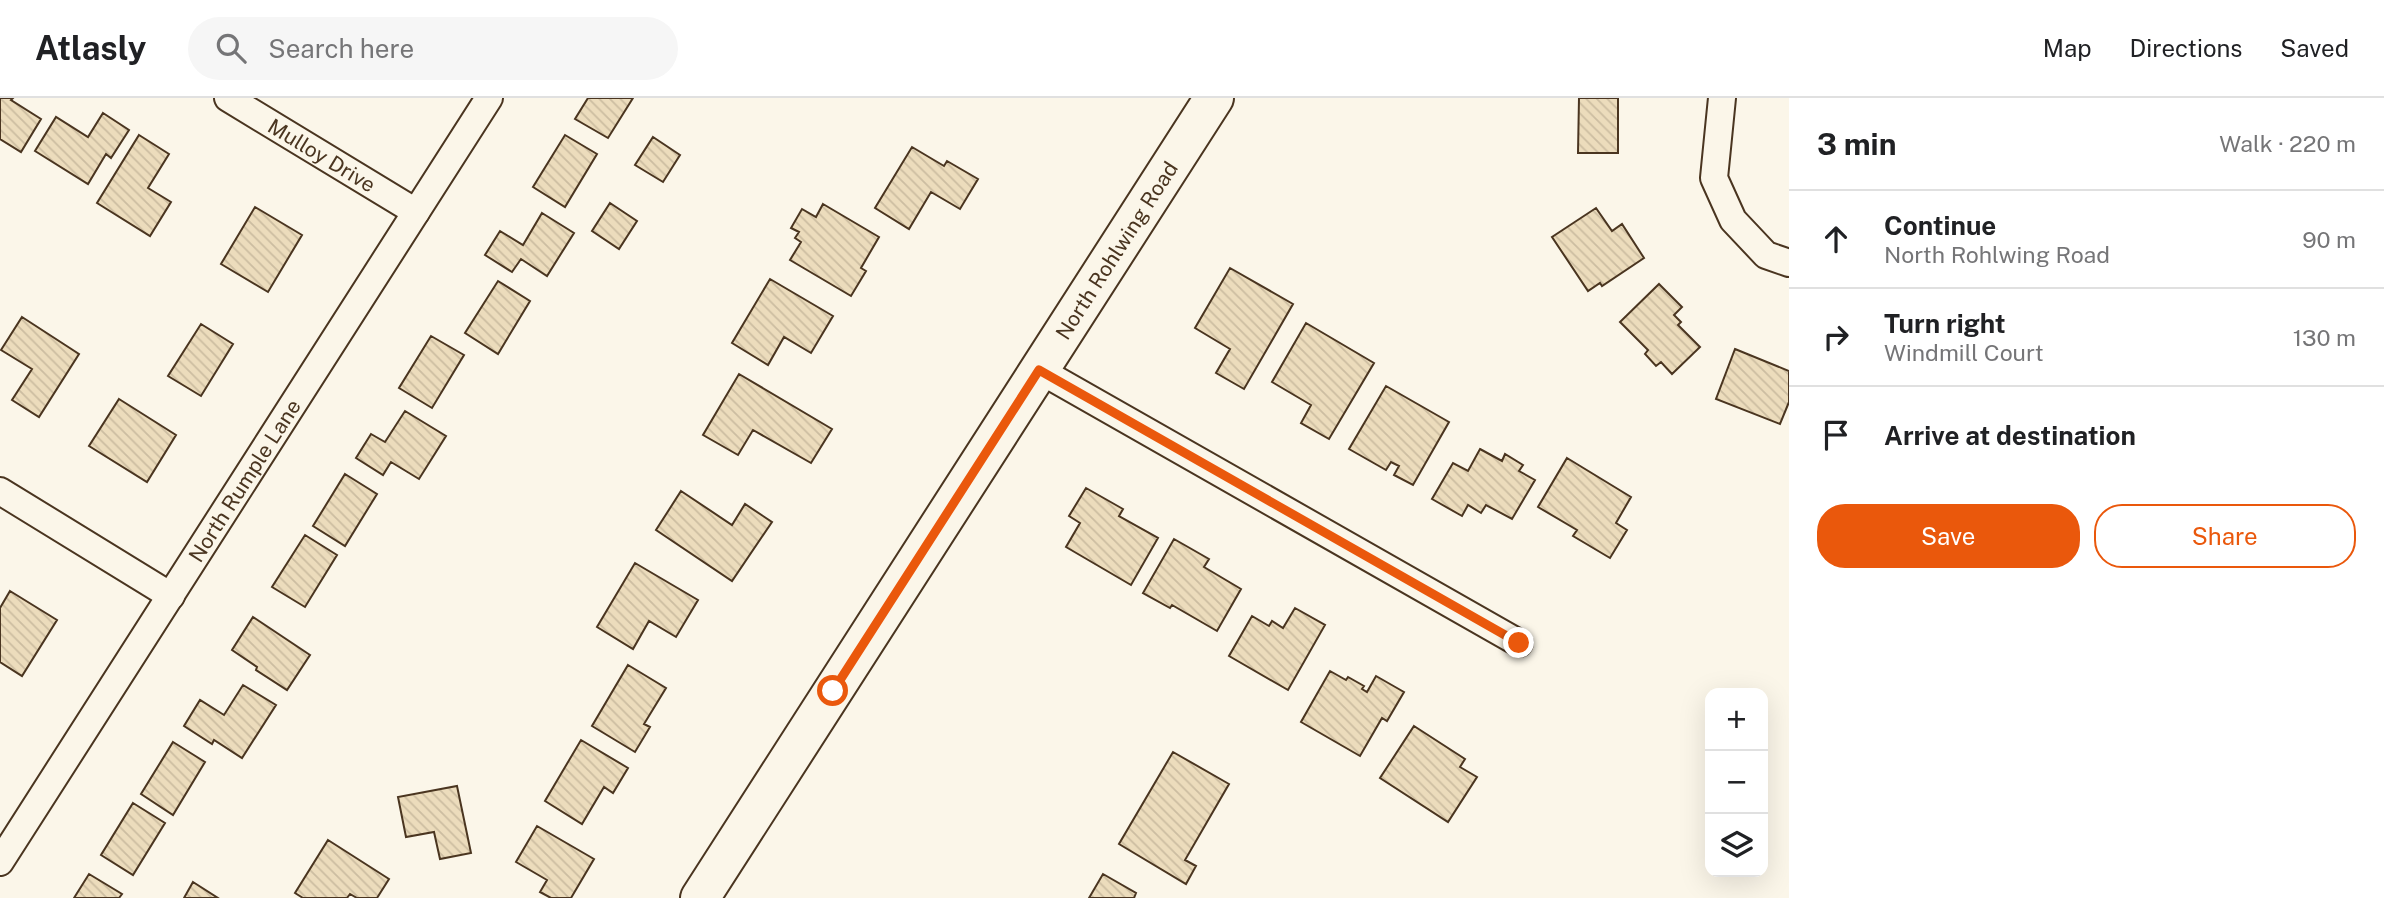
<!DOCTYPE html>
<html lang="en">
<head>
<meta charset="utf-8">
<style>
  :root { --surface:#fff; --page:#f6f6f6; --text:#202124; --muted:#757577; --line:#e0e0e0; --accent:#ea580c }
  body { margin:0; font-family:"Public Sans",sans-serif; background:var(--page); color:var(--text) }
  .controls { position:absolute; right:21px; bottom:21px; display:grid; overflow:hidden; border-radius:14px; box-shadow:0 7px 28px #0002 }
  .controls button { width:63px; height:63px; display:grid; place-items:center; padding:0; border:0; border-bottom:2px solid var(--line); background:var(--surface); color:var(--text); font:35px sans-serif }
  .stop { position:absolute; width:21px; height:21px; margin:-16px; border:5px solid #ea580c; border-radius:50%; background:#fff }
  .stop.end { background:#ea580c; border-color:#fff; box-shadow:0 2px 7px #0008 }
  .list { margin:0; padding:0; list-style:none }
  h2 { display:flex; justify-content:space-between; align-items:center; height:91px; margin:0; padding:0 28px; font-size:30px }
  h2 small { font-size:23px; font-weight:400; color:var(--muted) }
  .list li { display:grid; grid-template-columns:46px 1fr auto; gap:21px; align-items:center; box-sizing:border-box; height:98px; padding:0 28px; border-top:2px solid var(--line) }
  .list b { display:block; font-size:26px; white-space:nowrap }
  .list p { margin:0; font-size:23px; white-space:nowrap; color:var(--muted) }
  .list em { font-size:23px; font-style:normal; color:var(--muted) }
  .actions { display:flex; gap:14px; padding:21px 28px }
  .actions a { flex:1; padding:16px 0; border:2px solid var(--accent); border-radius:28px; text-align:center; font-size:24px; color:var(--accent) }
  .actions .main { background:var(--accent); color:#fff }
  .icon { flex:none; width:38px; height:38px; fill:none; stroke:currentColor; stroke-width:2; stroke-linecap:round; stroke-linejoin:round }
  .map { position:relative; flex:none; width:1789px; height:800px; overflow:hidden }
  header { display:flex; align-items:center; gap:42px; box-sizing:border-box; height:98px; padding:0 35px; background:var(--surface); border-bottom:2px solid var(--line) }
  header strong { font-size:33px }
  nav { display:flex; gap:38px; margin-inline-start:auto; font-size:24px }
  .search { width:490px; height:63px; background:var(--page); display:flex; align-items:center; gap:18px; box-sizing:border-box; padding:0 24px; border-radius:38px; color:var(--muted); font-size:26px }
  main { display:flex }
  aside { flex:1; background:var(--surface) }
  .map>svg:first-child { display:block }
</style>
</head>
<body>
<header>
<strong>Atlasly</strong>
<div class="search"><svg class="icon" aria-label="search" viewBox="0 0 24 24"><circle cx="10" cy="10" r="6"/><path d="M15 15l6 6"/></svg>Search here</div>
<nav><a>Map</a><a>Directions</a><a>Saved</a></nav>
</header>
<main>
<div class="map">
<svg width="1789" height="800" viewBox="0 0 1789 800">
  <defs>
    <pattern id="building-back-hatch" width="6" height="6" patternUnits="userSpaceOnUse" patternTransform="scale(1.75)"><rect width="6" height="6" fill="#ecdcbc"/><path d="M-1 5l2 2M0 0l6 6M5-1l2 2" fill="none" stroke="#ccbda1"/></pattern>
  </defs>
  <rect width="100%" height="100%" fill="#fbf6e9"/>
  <path fill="url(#building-back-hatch)" stroke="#4a3520" stroke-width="2" d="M 0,0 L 13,0 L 11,2 L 41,21 L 21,54 L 0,41 Z
    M 588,0 L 633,0 L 608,40 L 575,21 Z
    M 1579,0 L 1618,0 L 1618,55 L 1578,55 Z
    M 103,15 L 129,32 L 111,60 L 106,56 L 88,86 L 35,53 L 56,19 L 88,39 Z
    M 139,37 L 169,56 L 148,90 L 171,104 L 150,138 L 97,105 Z
    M 565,37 L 597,56 L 565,109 L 533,89 Z
    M 653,39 L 680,57 L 663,84 L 635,67 Z
    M 912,49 L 944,68 L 947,63 L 978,81 L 960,111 L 931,94 L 909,131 L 875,110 Z
    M 610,105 L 637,123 L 619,151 L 592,133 Z
    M 823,106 L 879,139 L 861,170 L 866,173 L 851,198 L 790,162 L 801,144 L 795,140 L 799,134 L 791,130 L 802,111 L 816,119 Z
    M 255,109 L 302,137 L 268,194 L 221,166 Z
    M 1596,110 L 1612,133 L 1622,126 L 1644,160 L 1602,188 L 1600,185 L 1588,193 L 1552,139 Z
    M 542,115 L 574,135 L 547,178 L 521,161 L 512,174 L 485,157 L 500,133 L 523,147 Z
    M 1230,170 L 1293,206 L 1244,291 L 1216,275 L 1230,251 L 1195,230 Z
    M 770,181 L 833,218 L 811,255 L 784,239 L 768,267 L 732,245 Z
    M 498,183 L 530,203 L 498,256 L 465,235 Z
    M 1659,186 L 1682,209 L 1674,217 L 1681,224 L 1678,227 L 1700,249 L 1672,276 L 1661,264 L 1656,268 L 1645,256 L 1648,252 L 1620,224 Z
    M 22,219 L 79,256 L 39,319 L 12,302 L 32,271 L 1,252 Z
    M 1306,225 L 1374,265 L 1329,341 L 1301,325 L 1311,307 L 1272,284 Z
    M 201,226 L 233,246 L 201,298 L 168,278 Z
    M 431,238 L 464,257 L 432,310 L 399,290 Z
    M 1735,251 L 1789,273 L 1789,304 L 1780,326 L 1716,301 Z
    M 739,276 L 832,331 L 811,365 L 753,332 L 738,357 L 703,337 Z
    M 1386,288 L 1449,324 L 1413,387 L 1394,377 L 1399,368 L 1391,364 L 1386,372 L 1349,351 Z
    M 119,301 L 176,337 L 147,384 L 89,348 Z
    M 405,313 L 446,338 L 419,381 L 391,364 L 383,377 L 356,360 L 371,336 L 385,344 Z
    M 1480,351 L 1502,363 L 1505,356 L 1523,367 L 1519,373 L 1535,382 L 1512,421 L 1486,407 L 1481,415 L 1468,407 L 1462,418 L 1432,401 L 1453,365 L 1468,373 Z
    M 1567,360 L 1631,399 L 1616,425 L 1627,432 L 1610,460 L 1573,438 L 1577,432 L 1538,409 Z
    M 345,376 L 377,396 L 345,448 L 313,428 Z
    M 1086,390 L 1123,411 L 1119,418 L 1158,440 L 1131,487 L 1066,449 L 1080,425 L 1069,418 Z
    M 681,393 L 732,427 L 745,406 L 772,424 L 732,483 L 656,432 Z
    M 305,437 L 337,457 L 305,509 L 272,489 Z
    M 1174,441 L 1209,461 L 1204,469 L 1241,491 L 1217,533 L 1172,507 L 1170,510 L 1143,495 Z
    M 635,465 L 698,502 L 676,539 L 649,523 L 633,551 L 597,529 Z
    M 10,493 L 57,522 L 22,578 L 0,564 L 0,510 Z
    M 1295,510 L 1325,527 L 1288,592 L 1229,558 L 1252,518 L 1269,528 L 1272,523 L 1283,530 Z
    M 253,519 L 310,557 L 287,592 L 256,572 L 257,569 L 232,552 Z
    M 628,567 L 666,590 L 644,626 L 650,629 L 635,654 L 592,628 Z
    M 1330,573 L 1346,582 L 1348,579 L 1364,588 L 1362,591 L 1367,594 L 1376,578 L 1404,594 L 1387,623 L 1382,620 L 1360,658 L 1301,624 Z
    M 243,587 L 276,607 L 242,660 L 214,642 L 212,646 L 184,628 L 200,602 L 224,617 Z
    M 1414,628 L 1465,661 L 1460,669 L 1477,679 L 1448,724 L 1380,680 Z
    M 581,642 L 628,670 L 613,695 L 604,689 L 582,726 L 545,703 Z
    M 173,644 L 205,664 L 173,717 L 141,696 Z
    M 1173,654 L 1229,686 L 1185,762 L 1196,768 L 1186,786 L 1119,746 Z
    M 457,688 L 471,755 L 440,761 L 434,734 L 406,739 L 398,699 Z
    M 133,705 L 165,725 L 133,777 L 101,757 Z
    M 537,728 L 594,761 L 571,800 L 551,800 L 540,794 L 547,782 L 516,764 Z
    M 328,742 L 389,781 L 377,800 L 357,800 L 350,796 L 347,800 L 303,800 L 295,795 Z
    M 89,776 L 122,796 L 119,800 L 74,800 Z
    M 1103,776 L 1136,795 L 1134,800 L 1089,800 Z
    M 193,784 L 218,800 L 184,800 Z"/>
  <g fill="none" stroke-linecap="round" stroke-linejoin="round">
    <g stroke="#4a3520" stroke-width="30">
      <g id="minor">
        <path id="s1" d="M 228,0 L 416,114"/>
        <path d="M 1722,0 L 1714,80 L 1733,122 L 1766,157 L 1789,165"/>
        <path d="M 1039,272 L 1519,545"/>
        <path d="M 0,393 L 171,498"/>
        <path id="s2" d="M 0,764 L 489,0"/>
      </g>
    </g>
    <g stroke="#4a3520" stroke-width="42">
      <g id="primary">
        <path id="s3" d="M 700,800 L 1214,0"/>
      </g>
    </g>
    <use href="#minor" stroke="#fbf6e9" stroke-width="26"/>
    <use href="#primary" stroke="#fbf6e9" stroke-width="38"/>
  </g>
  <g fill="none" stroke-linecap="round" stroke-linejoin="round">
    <path stroke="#ea580c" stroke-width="9" d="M 833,593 L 1039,272 L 1519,545"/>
  </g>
  <g text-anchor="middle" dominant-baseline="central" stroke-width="5" stroke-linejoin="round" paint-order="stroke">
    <g font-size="21" fill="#4a3520" stroke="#fbf6e9">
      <text stroke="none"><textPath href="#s1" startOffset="110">Mulloy Drive</textPath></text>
      <text stroke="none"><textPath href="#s3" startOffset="770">North Rohlwing Road</textPath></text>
      <text stroke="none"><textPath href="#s2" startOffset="453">North Rumple Lane</textPath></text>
    </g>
  </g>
</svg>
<div class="controls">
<button>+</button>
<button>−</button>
<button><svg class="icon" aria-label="layers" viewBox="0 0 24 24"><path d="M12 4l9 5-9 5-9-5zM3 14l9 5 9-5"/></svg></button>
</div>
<div class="stop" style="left:833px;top:593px"></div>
<div class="stop end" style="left:1519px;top:545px"></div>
</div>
<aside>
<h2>3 min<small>Walk · 220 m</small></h2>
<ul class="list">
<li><svg class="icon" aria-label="ahead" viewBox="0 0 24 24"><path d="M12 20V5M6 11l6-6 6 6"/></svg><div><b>Continue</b><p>North Rohlwing Road</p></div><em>90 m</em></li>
<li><svg class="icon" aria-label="right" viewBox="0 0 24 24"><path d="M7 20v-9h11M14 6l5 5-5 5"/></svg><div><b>Turn right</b><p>Windmill Court</p></div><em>130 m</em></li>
<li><svg class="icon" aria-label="arrive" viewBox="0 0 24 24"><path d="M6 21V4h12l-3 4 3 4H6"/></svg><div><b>Arrive at destination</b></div></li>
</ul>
<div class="actions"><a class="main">Save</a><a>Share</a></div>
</aside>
</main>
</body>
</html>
